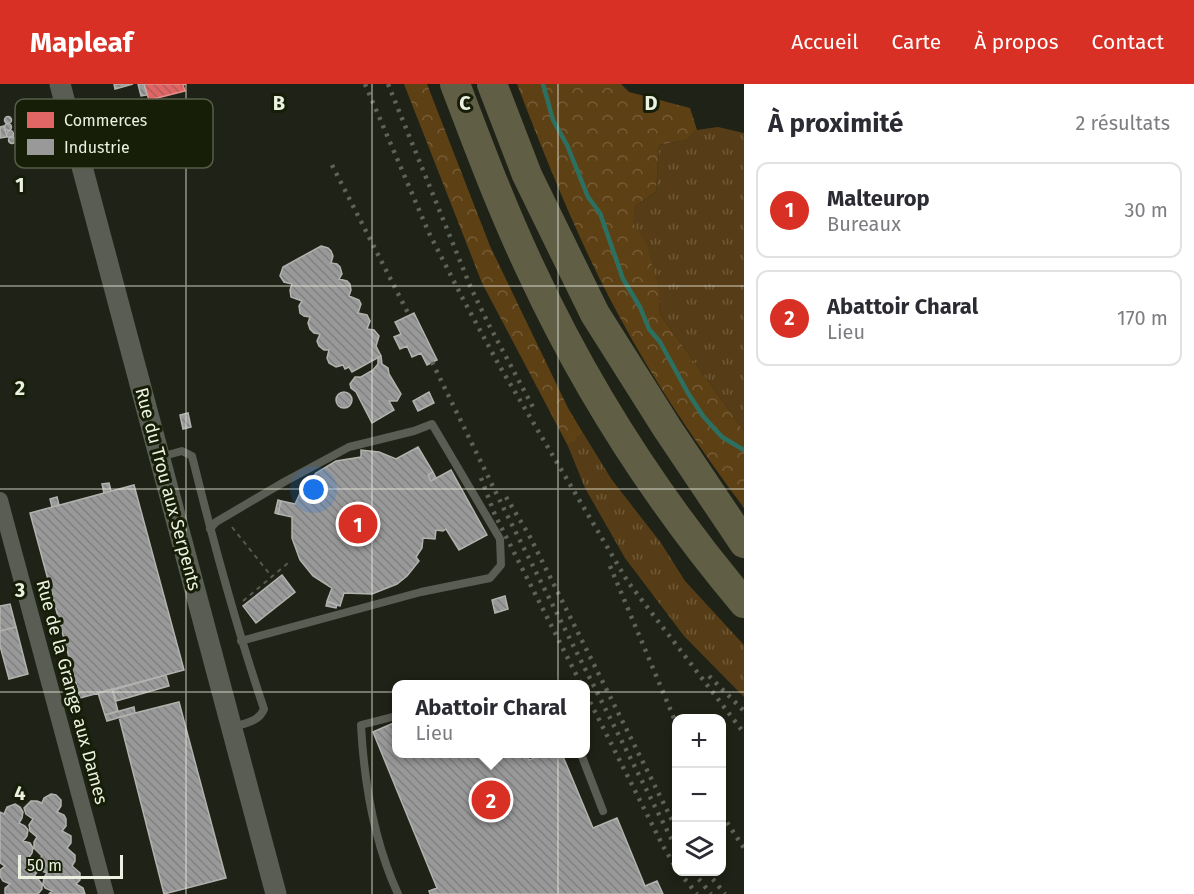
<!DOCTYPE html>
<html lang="fr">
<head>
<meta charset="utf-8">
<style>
  :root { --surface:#fff; --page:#f2f2f3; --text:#2b2b33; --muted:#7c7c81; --line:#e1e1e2; --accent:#d93025 }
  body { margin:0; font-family:"Fira Sans",sans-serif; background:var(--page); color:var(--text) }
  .controls { position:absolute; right:18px; bottom:18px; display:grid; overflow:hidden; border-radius:12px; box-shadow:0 3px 9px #0003 }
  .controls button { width:54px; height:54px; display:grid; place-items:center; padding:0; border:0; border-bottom:2px solid var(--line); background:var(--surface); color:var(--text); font:30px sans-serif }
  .scale { position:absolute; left:18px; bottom:15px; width:105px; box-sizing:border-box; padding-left:6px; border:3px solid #ecf1e2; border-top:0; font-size:16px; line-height:21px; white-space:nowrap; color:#ecf1e2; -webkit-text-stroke:4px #171e07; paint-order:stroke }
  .you { position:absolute; left:314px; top:406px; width:21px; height:21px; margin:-15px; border:4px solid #fff; border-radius:50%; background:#1a73e8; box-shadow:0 0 0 9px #1a73e833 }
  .badge { display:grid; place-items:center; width:39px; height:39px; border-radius:50%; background:var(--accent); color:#fff; font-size:20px; font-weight:700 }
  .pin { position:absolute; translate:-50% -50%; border:3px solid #fff; box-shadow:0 2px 6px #0006 }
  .popup { position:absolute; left:392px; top:596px; width:198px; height:78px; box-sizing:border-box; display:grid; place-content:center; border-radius:12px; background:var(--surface); filter:drop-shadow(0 2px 4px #0005); font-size:20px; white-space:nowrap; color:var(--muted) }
  .popup b { font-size:22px; color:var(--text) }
  .popup::after { content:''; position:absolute; left:50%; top:100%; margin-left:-12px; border:12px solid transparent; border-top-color:var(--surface) }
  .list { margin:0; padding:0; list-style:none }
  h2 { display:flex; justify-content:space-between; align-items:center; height:78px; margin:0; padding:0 24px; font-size:26px }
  h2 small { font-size:20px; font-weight:400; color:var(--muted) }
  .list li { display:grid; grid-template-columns:39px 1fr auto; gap:18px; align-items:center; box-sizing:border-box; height:96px; margin:0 12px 12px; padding:0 12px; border:2px solid var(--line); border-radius:12px }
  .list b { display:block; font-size:22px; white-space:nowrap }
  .list p { margin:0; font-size:20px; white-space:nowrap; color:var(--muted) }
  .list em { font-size:20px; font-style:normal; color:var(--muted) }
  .icon { flex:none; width:33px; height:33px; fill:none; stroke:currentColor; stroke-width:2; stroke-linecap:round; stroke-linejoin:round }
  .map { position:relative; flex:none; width:744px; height:810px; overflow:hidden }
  header { display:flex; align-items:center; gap:36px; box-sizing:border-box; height:84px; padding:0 30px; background:var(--accent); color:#fff }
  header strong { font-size:28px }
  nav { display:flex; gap:33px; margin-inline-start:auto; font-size:21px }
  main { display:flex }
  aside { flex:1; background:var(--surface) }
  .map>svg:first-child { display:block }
</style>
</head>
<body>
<header>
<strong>Mapleaf</strong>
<nav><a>Accueil</a><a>Carte</a><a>À propos</a><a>Contact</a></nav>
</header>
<main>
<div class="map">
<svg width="744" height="810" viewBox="0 0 744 810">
  <defs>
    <pattern id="grass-tufts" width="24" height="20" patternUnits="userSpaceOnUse" patternTransform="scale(1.5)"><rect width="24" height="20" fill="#573d17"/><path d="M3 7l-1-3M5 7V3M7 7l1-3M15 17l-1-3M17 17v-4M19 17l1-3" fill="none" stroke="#6f5a38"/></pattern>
    <pattern id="forest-crowns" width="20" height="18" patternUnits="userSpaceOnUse" patternTransform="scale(1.5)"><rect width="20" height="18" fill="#5e4015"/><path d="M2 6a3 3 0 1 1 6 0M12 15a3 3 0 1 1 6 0" fill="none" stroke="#755c37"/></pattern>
    <pattern id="shops-back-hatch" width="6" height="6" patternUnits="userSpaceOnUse" patternTransform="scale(1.5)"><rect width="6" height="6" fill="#e06666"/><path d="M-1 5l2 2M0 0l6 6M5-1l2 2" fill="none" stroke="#b25d5c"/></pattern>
    <pattern id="industry-back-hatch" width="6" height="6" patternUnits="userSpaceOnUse" patternTransform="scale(1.5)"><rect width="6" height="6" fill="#999"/><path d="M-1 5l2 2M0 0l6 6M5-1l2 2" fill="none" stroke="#808180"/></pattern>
  </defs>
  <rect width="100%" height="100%" fill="#1f2216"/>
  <path fill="url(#grass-tufts)" d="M 718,43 L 744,49 L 744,347 L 659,229 L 660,210 L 632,139 L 635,122 L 656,108 L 659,61 L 687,56 L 697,46 Z
    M 583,349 L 612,396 L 661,459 L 685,497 L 744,561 L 744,613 L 684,552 L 625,474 L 585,404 L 568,362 Z"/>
  <path fill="url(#forest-crowns)" d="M 404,0 L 427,0 L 490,162 L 568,324 L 583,349 L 568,362 L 482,199 Z
    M 517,0 L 621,0 L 629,8 L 690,24 L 697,46 L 687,56 L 659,61 L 656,108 L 635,122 L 633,139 L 646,159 L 660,210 L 659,229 L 744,347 L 744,424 C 698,362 654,298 618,230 C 578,156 547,78 517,0 Z"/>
  <path fill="url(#shops-back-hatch)" stroke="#e4908b" stroke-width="1.5" d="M 144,0 L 186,0 L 183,1 L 185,7 L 149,16 Z"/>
  <path fill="url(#industry-back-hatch)" stroke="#b2b3af" stroke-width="1.5" d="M 114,0 L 133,0 L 115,5 Z
    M 138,0 L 144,0 L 147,11 L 141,12 Z
    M4.5 36a3.5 3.5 0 1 1 7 0a3.5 3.5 0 1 1-7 0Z
    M4.5 43a3.5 3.5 0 1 1 7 0a3.5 3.5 0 1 1-7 0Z
    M 4,42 L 7,53 L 0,54 L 0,43 Z
    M6.5 50a3.5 3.5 0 1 1 7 0a3.5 3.5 0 1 1-7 0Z
    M8.5 56a3.5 3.5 0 1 1 7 0a3.5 3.5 0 1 1-7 0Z
    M 321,162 L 328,164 L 331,167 L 333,172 L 331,179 L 337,180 L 340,183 L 342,190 L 339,195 L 347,197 L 350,200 L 351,206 L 349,212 L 359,216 L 361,220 L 358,229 L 367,231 L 370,237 L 367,245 L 374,246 L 379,252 L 376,262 L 381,272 L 352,288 L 349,283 L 345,285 L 343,281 L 336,283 L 329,279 L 327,274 L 329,266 L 324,266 L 319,262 L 317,257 L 320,250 L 314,249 L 310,245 L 308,239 L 310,233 L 304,232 L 300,229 L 299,222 L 302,217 L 291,213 L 290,206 L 292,200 L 284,198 L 280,192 L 283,183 Z
    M 414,229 L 437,276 L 427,281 L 421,269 L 412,273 L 407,262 L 400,265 L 394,253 L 401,250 L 395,238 Z
    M 381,272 L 382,280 L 388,284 L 389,290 L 401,310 L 397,317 L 389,317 L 394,326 L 372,339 L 356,308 L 351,304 L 350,300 L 355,293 L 361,293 L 373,286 L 378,280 L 378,273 Z
    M336 316a8 8 0 1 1 16 0a8 8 0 1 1-16 0Z
    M 429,308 L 434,319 L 418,327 L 413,317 Z
    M 188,329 L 191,343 L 183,345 L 180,331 Z
    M 418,363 L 433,388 L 428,391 L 431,397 L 451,386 L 487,451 L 459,466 L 446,445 L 443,447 L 436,446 L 435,455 L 423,454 L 422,464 L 416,473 L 419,477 L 407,492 L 397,500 L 372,510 L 344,509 L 340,522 L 327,517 L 332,504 L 313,492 L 300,476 L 292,454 L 292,433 L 278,430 L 281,417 L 295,420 L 303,403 L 316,389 L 336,377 L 361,373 L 361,366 L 379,368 L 396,375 Z
    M 433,388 L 436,394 L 431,397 L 428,391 Z
    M 109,399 L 111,407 L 104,409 L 102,400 Z
    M 134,401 L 184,586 L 80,614 L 30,429 Z
    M 57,413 L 59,421 L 52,423 L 50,415 Z
    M 278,416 L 281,417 L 278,430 L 275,429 Z
    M 282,491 L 295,508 L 256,539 L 243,522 Z
    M 505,512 L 508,525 L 495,529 L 492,516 Z
    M 327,518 L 337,521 L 336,524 L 326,522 Z
    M 10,520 L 16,543 L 0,547 L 0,522 Z
    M 16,543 L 28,590 L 9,595 L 0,562 L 0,547 Z
    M 166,591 L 169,602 L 116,617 L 113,606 Z
    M 112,605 L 118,627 L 105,631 L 98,609 Z
    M 179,618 L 226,794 L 164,810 L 119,633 Z
    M 134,623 L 135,629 L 107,637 L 105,631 Z
    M 396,638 L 396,670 L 527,670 L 529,676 L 545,670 L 562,670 L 593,744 L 617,734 L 645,802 L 657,797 L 663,810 L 430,810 L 429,807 L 437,804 L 373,648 Z
    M 51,710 L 56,711 L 61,716 L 61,722 L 57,728 L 64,731 L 66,735 L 66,742 L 62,747 L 71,752 L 71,759 L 67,764 L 75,771 L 75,777 L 72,782 L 80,789 L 80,796 L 76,800 L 83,804 L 85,810 L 49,810 L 52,807 L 45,804 L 43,800 L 44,793 L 47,789 L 42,787 L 38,783 L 39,775 L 42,772 L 34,764 L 34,758 L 37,753 L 30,747 L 29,741 L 33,735 L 26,730 L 24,724 L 31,717 L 37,717 L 42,719 L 44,714 Z
    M 15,720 L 20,723 L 23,728 L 22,734 L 19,739 L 25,742 L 28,746 L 27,752 L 23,757 L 30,759 L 33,764 L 32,769 L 28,775 L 34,778 L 37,782 L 37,788 L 33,794 L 38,795 L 42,800 L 42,805 L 38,810 L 5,810 L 5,804 L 10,800 L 3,797 L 0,792 L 0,786 L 5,782 L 0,779 L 0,728 L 4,730 L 7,723 Z"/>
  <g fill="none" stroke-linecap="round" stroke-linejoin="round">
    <path stroke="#2c7061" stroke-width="4.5" d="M 543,0 L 553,36 L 567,61 L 588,113 L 600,129 L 623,195 L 640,223 L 649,245 L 660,258 L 688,309 L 703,332 L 722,353 L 744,366"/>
    <path stroke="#56594f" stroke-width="2" stroke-dasharray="4.5 4.5" stroke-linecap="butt" d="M 232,443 L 272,493
      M 243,517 L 288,479"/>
    <path stroke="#5a5d53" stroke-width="8" d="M 74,50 L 135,33
      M 160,373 L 182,367 L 192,372 C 213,457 236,542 264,625 C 259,638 245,639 233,643
      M 210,445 L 216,438 L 284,398 L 349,363 L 414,347 L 432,340 L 500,455 L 501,481 L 490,494 L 421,508 L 241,557
      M 396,632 L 361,641 C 364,698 374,758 398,810
      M 581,670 L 603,727"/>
    <path stroke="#5a5d53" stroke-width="16" d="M 0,416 L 106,810"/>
    <path stroke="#5a5d53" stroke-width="21" d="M 60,0 L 276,810"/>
    <path stroke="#605f46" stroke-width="30" d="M 455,0 C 479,63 502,125 531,186 C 586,305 659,418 744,519
      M 492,0 L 527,91 L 595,230 L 667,344 L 744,459"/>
    <path stroke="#5f6257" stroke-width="4.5" stroke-dasharray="3 6" stroke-linecap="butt" d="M 365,0 L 429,149 L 463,215 L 499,281 L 628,498 L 744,649
      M 388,0 L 471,204 L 489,241 L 534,325
      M 332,81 L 409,231
      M 432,278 L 504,425 L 676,764
      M 481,394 L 495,431 L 581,600
      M 506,413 L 529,451 L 676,744
      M 610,482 L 676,639
      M 709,592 L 744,627
      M 586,610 L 663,762 L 676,784
      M 722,731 L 744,764
      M 679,788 L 697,810
      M 693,788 L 711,810
      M 707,788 L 725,810"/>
  </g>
  <path fill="none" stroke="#ecf1e2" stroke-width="1.5" stroke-opacity="0.55" d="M 186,0 L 186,810M 372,0 L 372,810M 558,0 L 558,810M 0,202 L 744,202M 0,405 L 744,405M 0,608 L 744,608"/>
  <g text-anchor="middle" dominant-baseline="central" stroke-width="6" stroke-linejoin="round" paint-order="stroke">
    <g font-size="18" fill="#ecf1e2" stroke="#171e07">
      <text transform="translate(168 405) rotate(75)">Rue du Trou aux Serpents</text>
      <text transform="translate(72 608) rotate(75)">Rue de la Grange aux Dames</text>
    </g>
  </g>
  <rect x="15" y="15" width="198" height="69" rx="9" fill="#171e07" stroke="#575d49" stroke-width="1.5"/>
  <rect x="27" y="28" width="27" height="16" fill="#e06666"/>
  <rect x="27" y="55" width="27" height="16" fill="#999"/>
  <g font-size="16" fill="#ecf1e2">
    <text x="64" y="42">Commerces</text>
    <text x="64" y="69">Industrie</text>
  </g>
  <g font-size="20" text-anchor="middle" font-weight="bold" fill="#ecf1e2" stroke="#171e07" stroke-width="6" stroke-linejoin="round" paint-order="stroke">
    <text x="279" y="26">B</text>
    <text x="465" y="26">C</text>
    <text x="651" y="26">D</text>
    <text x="20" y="108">1</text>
    <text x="20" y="311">2</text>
    <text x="20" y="513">3</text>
    <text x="20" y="716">4</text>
  </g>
</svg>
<div class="controls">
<button>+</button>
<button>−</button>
<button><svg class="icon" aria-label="layers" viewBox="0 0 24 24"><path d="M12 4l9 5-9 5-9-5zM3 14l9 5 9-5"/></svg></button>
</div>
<div class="scale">50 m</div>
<div class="you"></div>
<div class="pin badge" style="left:358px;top:440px">1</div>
<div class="pin badge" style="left:491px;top:716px">2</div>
<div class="popup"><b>Abattoir Charal</b>Lieu</div>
</div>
<aside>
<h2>À proximité<small>2 résultats</small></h2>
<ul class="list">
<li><span class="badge">1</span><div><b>Malteurop</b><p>Bureaux</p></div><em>30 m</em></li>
<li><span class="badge">2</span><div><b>Abattoir Charal</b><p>Lieu</p></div><em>170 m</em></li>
</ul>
</aside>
</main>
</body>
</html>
